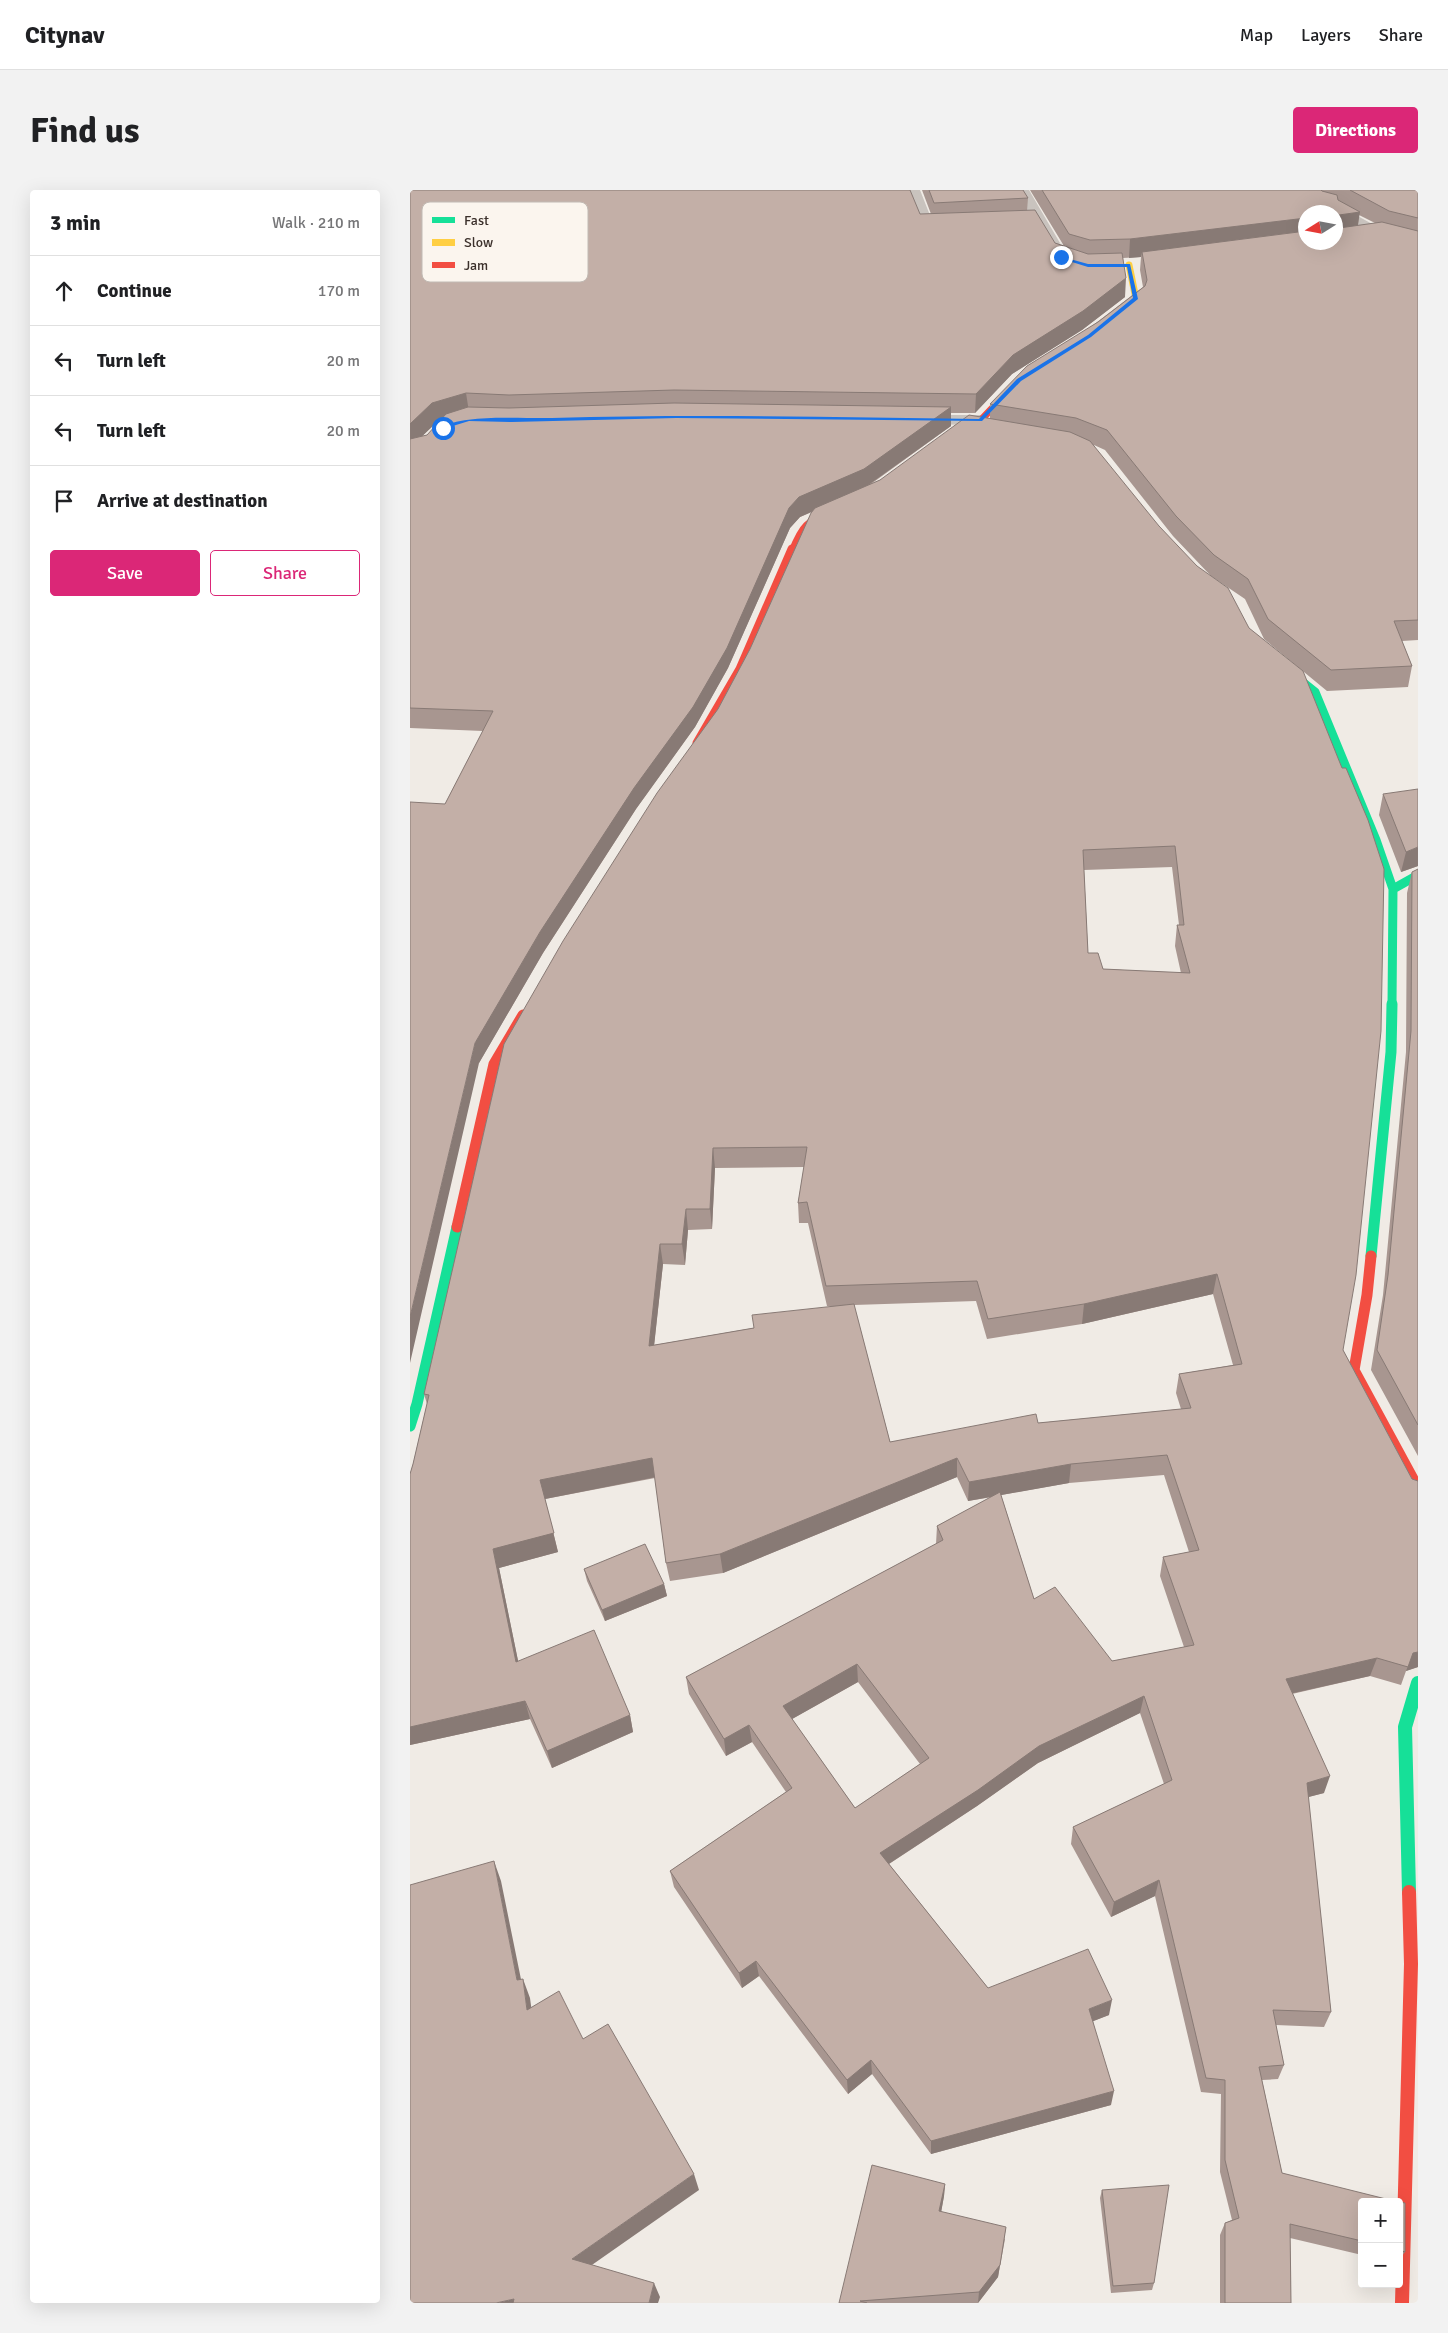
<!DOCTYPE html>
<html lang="en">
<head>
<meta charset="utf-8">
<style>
  :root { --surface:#fff; --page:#f2f2f2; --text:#202124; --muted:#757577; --line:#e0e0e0; --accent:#db2777 }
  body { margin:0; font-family:Signika,sans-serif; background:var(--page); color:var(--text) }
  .controls { position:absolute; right:15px; bottom:15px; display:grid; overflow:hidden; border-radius:5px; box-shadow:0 5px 20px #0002 }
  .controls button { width:45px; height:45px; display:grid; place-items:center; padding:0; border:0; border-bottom:1px solid var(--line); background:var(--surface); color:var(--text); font:25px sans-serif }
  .compass { position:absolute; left:888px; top:15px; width:45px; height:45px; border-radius:50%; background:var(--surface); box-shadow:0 5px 20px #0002; rotate:259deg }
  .stop { position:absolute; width:15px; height:15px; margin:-11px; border:4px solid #1a73e8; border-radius:50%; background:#fff }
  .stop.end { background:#1a73e8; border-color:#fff; box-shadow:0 1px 5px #0008 }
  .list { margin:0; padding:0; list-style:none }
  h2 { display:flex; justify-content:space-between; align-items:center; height:65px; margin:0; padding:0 20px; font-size:21px }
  h2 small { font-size:16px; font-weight:400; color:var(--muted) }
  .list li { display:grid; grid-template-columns:32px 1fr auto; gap:15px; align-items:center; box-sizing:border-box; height:70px; padding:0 20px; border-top:1px solid var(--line) }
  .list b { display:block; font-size:19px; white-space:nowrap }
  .list em { font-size:16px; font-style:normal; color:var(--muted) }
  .actions { display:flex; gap:10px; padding:15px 20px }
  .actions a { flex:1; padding:11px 0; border:1px solid var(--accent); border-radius:5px; text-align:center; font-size:18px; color:var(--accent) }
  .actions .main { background:var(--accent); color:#fff }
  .icon { flex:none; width:28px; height:28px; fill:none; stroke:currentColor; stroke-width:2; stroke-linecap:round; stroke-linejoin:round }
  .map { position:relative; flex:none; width:1008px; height:2113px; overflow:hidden; border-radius:5px }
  header { display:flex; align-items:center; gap:30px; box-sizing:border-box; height:70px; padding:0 25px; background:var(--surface); border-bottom:1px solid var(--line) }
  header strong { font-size:24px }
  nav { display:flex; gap:28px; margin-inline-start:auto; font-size:18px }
  .intro { display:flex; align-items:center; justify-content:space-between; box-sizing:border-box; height:120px; padding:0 30px }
  h1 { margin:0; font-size:35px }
  .button { padding:12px 22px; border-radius:5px; background:var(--accent); color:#fff; font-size:18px; font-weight:700 }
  main { display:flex; gap:30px; padding:0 30px }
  aside { flex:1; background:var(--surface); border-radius:5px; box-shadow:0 5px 20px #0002 }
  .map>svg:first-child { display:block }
</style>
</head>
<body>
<header>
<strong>Citynav</strong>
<nav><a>Map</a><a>Layers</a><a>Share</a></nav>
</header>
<div class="intro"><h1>Find us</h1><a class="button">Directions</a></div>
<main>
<aside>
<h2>3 min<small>Walk · 210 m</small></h2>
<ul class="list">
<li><svg class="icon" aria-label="ahead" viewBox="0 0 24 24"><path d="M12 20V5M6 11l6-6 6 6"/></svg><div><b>Continue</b></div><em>170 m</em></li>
<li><svg class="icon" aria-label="left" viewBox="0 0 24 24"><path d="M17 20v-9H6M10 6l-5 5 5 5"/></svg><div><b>Turn left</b></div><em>20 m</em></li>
<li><svg class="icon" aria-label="left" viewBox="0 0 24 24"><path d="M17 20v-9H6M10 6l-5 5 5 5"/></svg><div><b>Turn left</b></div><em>20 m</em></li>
<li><svg class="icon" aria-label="arrive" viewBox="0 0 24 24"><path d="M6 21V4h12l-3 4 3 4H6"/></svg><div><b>Arrive at destination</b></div></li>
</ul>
<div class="actions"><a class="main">Save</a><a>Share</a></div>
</aside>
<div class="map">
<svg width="1008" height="2113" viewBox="0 0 1008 2113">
  <rect width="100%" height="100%" fill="#f0ebe5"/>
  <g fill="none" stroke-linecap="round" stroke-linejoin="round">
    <path fill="#c9c3be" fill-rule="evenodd" d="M 494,0 L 510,0 L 523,33 L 545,34 L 547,37 L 545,40 L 511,41 Z
      M 603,0 L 619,0 L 650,53 L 648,56 L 636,56 Z
      M 892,0 L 908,0 L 913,7 L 975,41 L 1008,49 L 1008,59 L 963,47 L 926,27 L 926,22 C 910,22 901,12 892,0 Z
      M 505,225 L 571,225 L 577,226 L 580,230 L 577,234 L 571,235 L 499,234 L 496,230 L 499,226 Z"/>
    <path stroke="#16e098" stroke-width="9" d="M 870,474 L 905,502 L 966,650 L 983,699
      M 982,815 L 983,699 L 1008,685"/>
    <path stroke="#16e098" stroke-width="11" d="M 961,1066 L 981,862 L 982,814
      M 0,1236 L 7,1214 L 47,1037"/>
    <path stroke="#16e098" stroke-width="14" d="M 999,1702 L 995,1537 L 1008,1493"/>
    <path stroke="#ffcf43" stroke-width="7" d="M 700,129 L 726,109 L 719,75"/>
    <path stroke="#f24e42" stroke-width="7" d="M 541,248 L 555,237 L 571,230 L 605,194
      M 382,361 C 395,329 399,332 429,319"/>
    <path stroke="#f24e42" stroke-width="9" d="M 287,553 L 330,479 L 382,359"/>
    <path stroke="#f24e42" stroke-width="11" d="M 47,1037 L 84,874 L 113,825
      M 961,1066 L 957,1105 L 944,1180 L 1008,1298"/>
    <path stroke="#f24e42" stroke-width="14" d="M 992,2113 L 1001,1774 L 999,1702"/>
  </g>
  <path fill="#a89690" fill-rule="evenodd" d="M 0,0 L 510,24 L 521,24 L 512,0 L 613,0 L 618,8 L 617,21 L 645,53 L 654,56 L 620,0 L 1008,0 L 1008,450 L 992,451 L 1002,476 L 998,497 L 917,501 L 854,449 L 835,409 L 801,386 L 763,346 L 695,260 L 684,255 L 933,1160 L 1002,1289 L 1008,1291 L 1008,1477 L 996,1481 L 991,1495 L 960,1486 L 882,1504 L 914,1603 L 898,1607 L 921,1822 L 914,1837 L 866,1835 L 874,1875 L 868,1889 L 852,1890 L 872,1983 L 952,2012 L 952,2065 L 880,2048 L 881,2113 L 810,2113 L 810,2045 L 815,2033 L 822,2030 L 810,1982 L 811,1904 L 791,1902 L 745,1706 L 701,1727 L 661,1654 L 663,1637 L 754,1594 L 730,1523 L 628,1573 L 567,1616 L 479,1674 L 578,1798 L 699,1825 L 683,1831 L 701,1915 L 521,1964 L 462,1884 L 438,1904 L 349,1786 L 332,1798 L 264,1697 L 260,1681 L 376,1602 L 342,1552 L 316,1566 L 279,1504 L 276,1487 L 526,1354 L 527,1336 L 582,1307 L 558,1311 L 547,1287 L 313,1383 L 260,1391 L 256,1373 L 245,1288 L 135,1309 L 148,1362 L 89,1378 L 108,1471 L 220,1525 L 223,1542 L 142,1578 L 120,1529 L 0,1555 L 0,1284 L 3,1274 L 17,1214 L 14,1204 L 308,519 L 340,459 L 402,322 L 390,327 L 380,338 L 318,478 L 285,537 L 226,619 L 133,763 L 69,873 L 35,614 L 73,541 L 0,538 ZM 896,22 L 926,22 L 896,52 ZM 949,25 L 965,33 L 948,36 ZM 731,67 L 730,80 L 733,97 L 580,214 L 580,229 L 470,290 L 461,294 L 541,236 L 541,223 L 565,223 L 602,184 L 672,140 L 715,107 L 713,68 ZM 30,231 L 17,245 L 12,246 L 26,233 ZM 762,677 L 769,735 L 767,735 L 765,756 L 771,783 L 693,779 L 678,763 L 674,680 ZM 394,977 L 388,1013 L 389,1033 L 398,1033 L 417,1116 L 423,1116 L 343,1138 L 244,1155 L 253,1074 L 275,1075 L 278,1040 L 302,1039 L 305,978 ZM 803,1104 L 823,1175 L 769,1184 L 766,1203 L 771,1219 L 628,1233 L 480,1252 L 444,1115 L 566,1111 L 577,1149 L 672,1134 ZM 754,1285 L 779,1362 L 753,1367 L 750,1386 L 774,1457 L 702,1471 L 624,1409 L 591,1305 L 659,1293 ZM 448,1492 L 510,1574 L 445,1618 L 382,1529 Z
    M 973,604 L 1008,676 L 991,682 L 969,625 Z
    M 1008,679 L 1008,1266 L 961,1180 L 973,1105 L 996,862 L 997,703 L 1002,682 Z
    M 174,1379 L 254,1394 L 257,1406 L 195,1431 L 177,1391 Z
    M 535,1994 L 534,2006 L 531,2022 L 595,2049 L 588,2087 L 568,2113 L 429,2113 Z
    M 692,2000 L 744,2093 L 742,2100 L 701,2103 L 690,2008 Z
    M 989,2012 L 995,2062 L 989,2070 Z"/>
  <path fill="#887a75" d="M 950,22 L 947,40 L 926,44 L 926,32 L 929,25 Z
    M 896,28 L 896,46 L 732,62 L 731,67 L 719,68 L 720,49 Z
    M 716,88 L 715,107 L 672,140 L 602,184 L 565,223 L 566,204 L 603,165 Z
    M 56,203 L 59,222 L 26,233 L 5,253 L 0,255 L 0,234 L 22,213 Z
    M 541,217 L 541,236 L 454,298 L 390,327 L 380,338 L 318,478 L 285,537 L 226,619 L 133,763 L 69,873 L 0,1173 L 0,1127 L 65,853 L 379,318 L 389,307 Z
    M 1008,657 L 1008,676 L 991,682 L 996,662 Z
    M 303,958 L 305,978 L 302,1039 L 300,1019 Z
    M 276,1019 L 278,1040 L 275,1075 L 272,1054 Z
    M 250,1054 L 253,1074 L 242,1175 L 239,1156 Z
    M 807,1084 L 803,1104 L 672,1134 L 674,1114 Z
    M 242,1268 L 246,1287 L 135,1309 L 148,1362 L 89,1378 L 112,1490 L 106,1472 L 83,1359 L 130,1290 Z
    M 547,1268 L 547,1287 L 313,1383 L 310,1364 Z
    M 661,1274 L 659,1293 L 558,1311 L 559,1292 Z
    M 254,1394 L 257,1406 L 195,1431 L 192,1420 Z
    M 1008,1462 L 1008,1477 L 996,1481 L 1003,1463 Z
    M 967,1468 L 960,1486 L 870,1506 L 876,1489 Z
    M 447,1474 L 448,1492 L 375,1533 L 373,1516 Z
    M 734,1506 L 730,1523 L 628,1573 L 567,1616 L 471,1679 L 470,1663 L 629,1556 Z
    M 115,1511 L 120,1529 L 0,1555 L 0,1537 Z
    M 220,1525 L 223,1542 L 142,1578 L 137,1561 Z
    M 339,1535 L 342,1552 L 316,1566 L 314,1549 Z
    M 920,1586 L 914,1603 L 891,1609 L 897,1593 Z
    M 84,1671 L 91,1691 L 115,1809 L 107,1790 Z
    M 749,1690 L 745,1706 L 701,1727 L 704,1712 Z
    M 346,1771 L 349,1786 L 332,1798 L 329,1783 Z
    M 113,1789 L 120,1808 L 124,1838 L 117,1820 Z
    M 702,1810 L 699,1825 L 676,1834 L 679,1819 Z
    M 461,1870 L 462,1884 L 438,1904 L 437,1890 Z
    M 704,1901 L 701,1915 L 521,1964 L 521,1951 Z
    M 284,1984 L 289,2000 L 169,2084 L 162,2069 Z
    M 535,1994 L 534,2006 L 529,2034 L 529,2021 Z
    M 596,2037 L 588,2087 L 568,2113 L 569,2102 Z
    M 244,2093 L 250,2107 L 248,2113 L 239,2113 Z
    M 104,2109 L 107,2113 L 86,2113 Z"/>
  <path fill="#c3afa7" stroke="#887a75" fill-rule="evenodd" d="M 0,0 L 500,0 L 510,24 L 625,20 L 645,53 L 678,64 L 712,63 L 716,88 L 673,121 L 603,165 L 566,204 L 264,200 L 99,205 L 56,203 L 22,213 L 0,234 Z
    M 519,0 L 613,0 L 618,8 L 524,13 Z
    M 632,0 L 911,0 L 912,1 L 927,5 L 928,10 L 950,22 L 929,25 L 927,32 L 926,32 L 926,22 L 896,22 L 896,28 L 720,49 L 680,50 L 659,44 Z
    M 940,0 L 1008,0 L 1008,28 L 979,21 Z
    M 972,32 L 1008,41 L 1008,430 L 984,431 L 1002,476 L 921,480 L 858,429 L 838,389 L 804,365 L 766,326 L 697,240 L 666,228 L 580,214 L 617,176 L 688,132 L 735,96 L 737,90 L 732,62 L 896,41 L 896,52 L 926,52 L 926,37 L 929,38 Z
    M 264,213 L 541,217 L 454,279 L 389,307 L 379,318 L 317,458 L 283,517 L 224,598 L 130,742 L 65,853 L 0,1127 L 0,612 L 35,614 L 83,521 L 0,518 L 0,249 L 17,245 L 36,224 L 58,217 L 99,218 Z
    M 559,225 L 660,242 L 680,251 L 749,336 L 787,376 L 818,398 L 839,438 L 893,481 L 932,578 L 936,578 L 958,630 L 974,679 L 971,841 L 946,1085 L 933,1160 L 1002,1289 L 1008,1291 L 1008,1462 L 1003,1463 L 998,1477 L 967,1468 L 876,1489 L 920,1586 L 897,1593 L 921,1822 L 863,1820 L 874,1875 L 849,1877 L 872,1983 L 988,2012 L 952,2012 L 952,2051 L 880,2034 L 881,2113 L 815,2113 L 815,2033 L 829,2028 L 815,1970 L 815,1890 L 796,1888 L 749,1690 L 704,1712 L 663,1637 L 762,1590 L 734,1506 L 629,1556 L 568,1600 L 470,1663 L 578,1798 L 678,1759 L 702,1810 L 679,1819 L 704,1901 L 521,1951 L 461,1870 L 437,1890 L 346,1771 L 329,1783 L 260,1681 L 382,1598 L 339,1535 L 314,1549 L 276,1487 L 533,1350 L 527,1336 L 590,1302 L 624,1409 L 645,1397 L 702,1471 L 784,1455 L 753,1367 L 789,1360 L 757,1265 L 661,1274 L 559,1292 L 547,1268 L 310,1364 L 256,1373 L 242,1268 L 130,1290 L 144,1343 L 83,1359 L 106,1472 L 184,1440 L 220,1525 L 137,1561 L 115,1511 L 0,1537 L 0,1284 L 3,1274 L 19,1205 L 14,1204 L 94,854 L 153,751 L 247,603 L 308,519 L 340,459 L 401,323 L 405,318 L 470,290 ZM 765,656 L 774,735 L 767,735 L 780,783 L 693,779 L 688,763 L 678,763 L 673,660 ZM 397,957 L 388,1013 L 397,1012 L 416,1096 L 567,1091 L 578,1129 L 674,1114 L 807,1084 L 832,1174 L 769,1184 L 781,1218 L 628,1233 L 626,1224 L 480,1252 L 444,1114 L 342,1125 L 344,1138 L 239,1156 L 250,1054 L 272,1054 L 276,1019 L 300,1019 L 303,958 ZM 447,1474 L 519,1568 L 445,1618 L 373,1516 Z
    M 1008,599 L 1008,657 L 996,662 L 973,604 Z
    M 1008,679 L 1008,1235 L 967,1160 L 978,1085 L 1001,841 L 1002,682 Z
    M 235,1354 L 254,1394 L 192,1420 L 174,1379 Z
    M 84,1671 L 107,1790 L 113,1789 L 117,1820 L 149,1801 L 173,1849 L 198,1834 L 284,1984 L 162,2069 L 244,2093 L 239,2113 L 103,2113 L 104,2109 L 86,2113 L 0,2113 L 0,1695 Z
    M 462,1975 L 535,1994 L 529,2021 L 596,2037 L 590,2075 L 569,2102 L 450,2111 L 457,2113 L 429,2113 Z
    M 759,1995 L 744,2093 L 703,2096 L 692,2000 Z
    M 989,2012 L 995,2013 L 995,2062 L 989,2060 Z"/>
  <path fill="#1a73e8" d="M 649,66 L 678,74 L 720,74 L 728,109 L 681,147 L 611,191 L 572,231 L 266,228 L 102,232 L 59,231 L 33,239 L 30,238 C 55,223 112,229 142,228 C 284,224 427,227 569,229 L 607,189 L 678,145 L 723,108 L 717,77 L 678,77 L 649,68 Z"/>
  <rect x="12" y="12" width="166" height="80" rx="8" fill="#fbf5ee" stroke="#c1bab4" stroke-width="1"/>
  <rect x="22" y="27" width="23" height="6" fill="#16e098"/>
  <rect x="22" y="49" width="23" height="7" fill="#ffcf43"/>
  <rect x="22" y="72" width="23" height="6" fill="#f24e42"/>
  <g font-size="14" fill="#3b302b">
    <text x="54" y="35">Fast</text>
    <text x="54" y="57">Slow</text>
    <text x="54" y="80">Jam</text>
  </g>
</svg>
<div class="controls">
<button>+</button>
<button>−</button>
</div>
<svg class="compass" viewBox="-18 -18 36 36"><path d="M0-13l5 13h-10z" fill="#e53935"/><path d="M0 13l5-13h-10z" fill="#757577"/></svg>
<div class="stop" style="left:33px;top:238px"></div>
<div class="stop end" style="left:651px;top:67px"></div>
</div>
</main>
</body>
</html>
